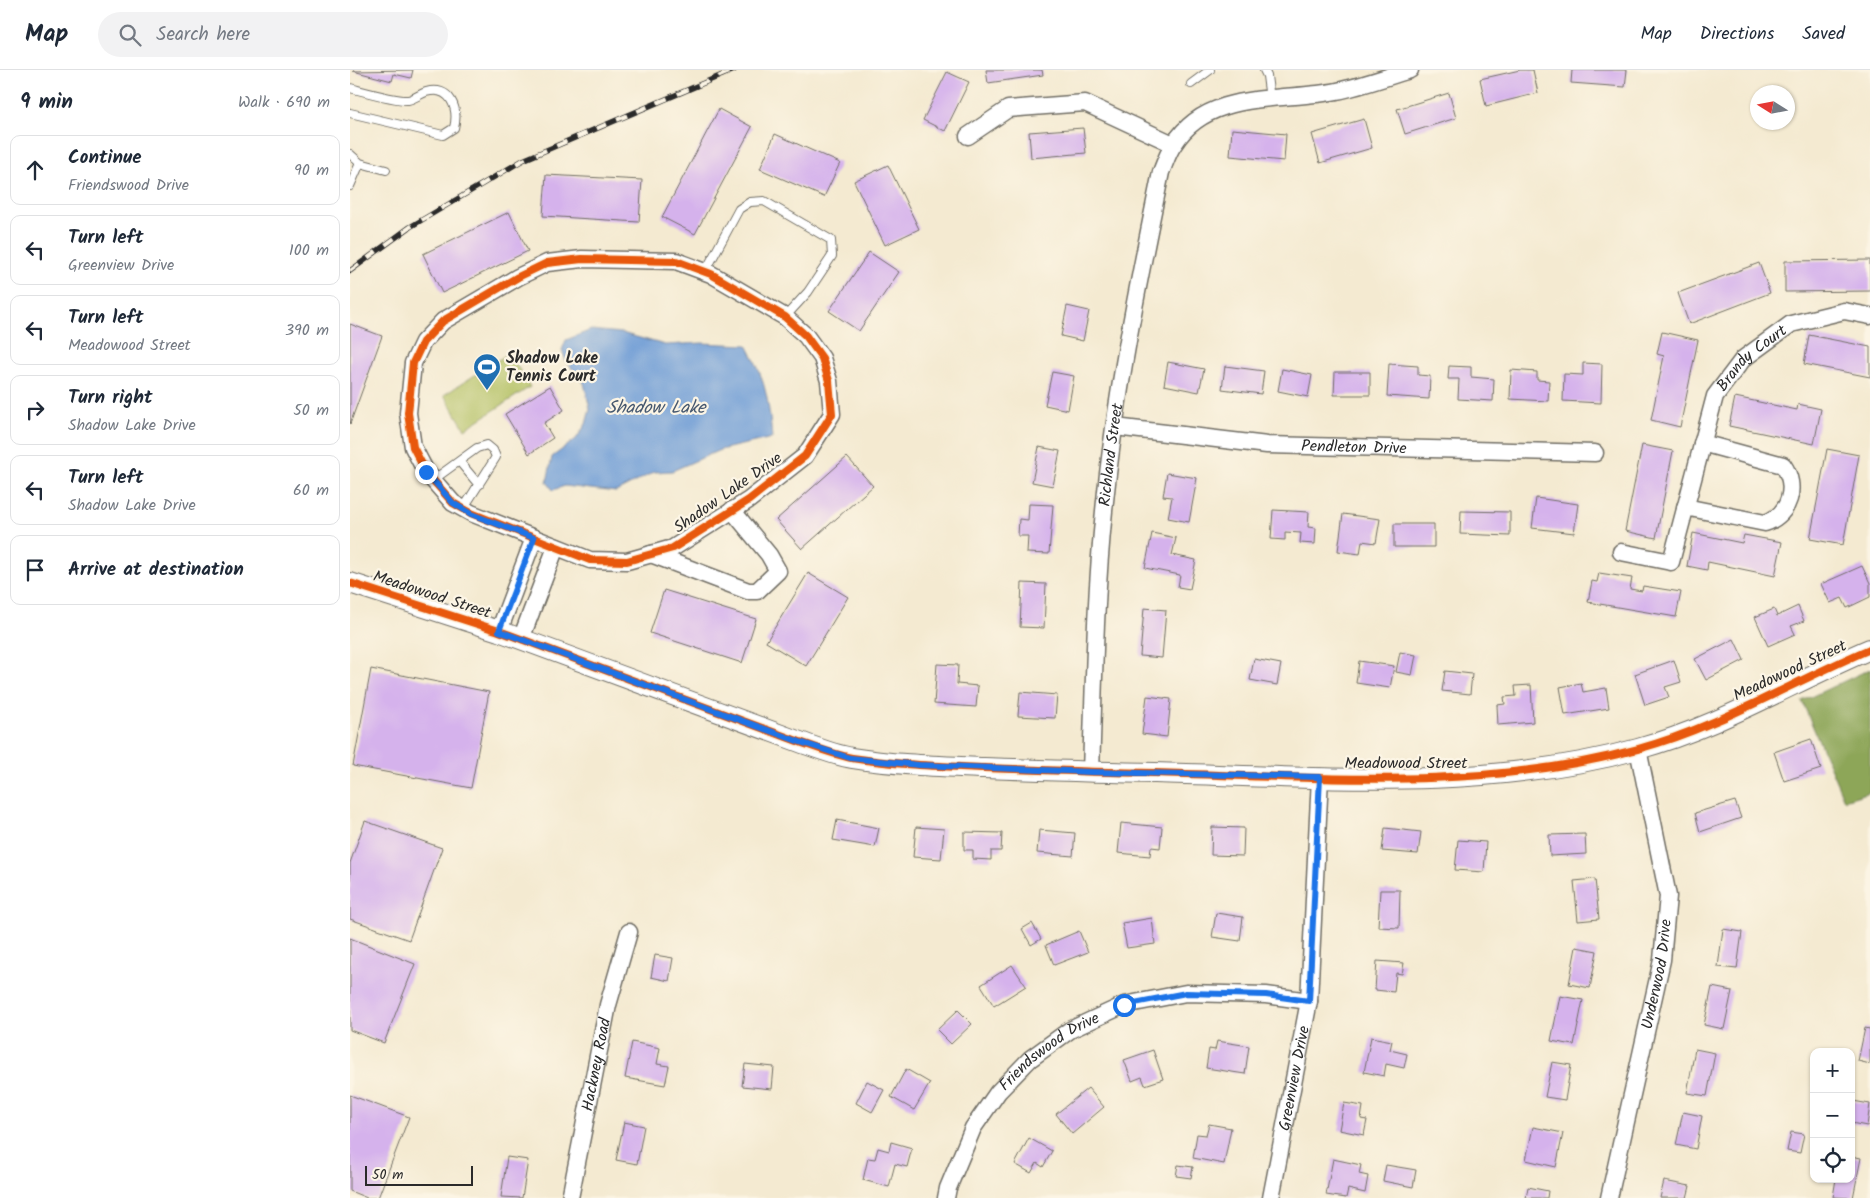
<!DOCTYPE html>
<html lang="en">
<head>
<meta charset="utf-8">
<style>
  :root { --surface:#fff; --page:#f2f2f3; --text:#1f2937; --muted:#747a83; --line:#e0e1e3 }
  body { margin:0; font-family:Kalam,sans-serif; background:var(--page); color:var(--text) }
  .controls { position:absolute; right:15px; bottom:15px; display:grid; overflow:hidden; border-radius:10px; box-shadow:0 1px 4px #0004 }
  .controls button { width:45px; height:45px; display:grid; place-items:center; padding:0; border:0; border-bottom:1px solid var(--line); background:var(--surface); color:var(--text); font:25px sans-serif }
  .compass { position:absolute; left:1400px; top:15px; width:45px; height:45px; border-radius:50%; background:var(--surface); box-shadow:0 1px 4px #0004; rotate:281deg }
  .scale { position:absolute; left:15px; bottom:12px; width:108px; box-sizing:border-box; padding-left:5px; border:2px solid #2b2b2b; border-top:0; font-size:14px; line-height:18px; white-space:nowrap; color:#2b2b2b; -webkit-text-stroke:4px #fcf5e5; paint-order:stroke }
  .stop { position:absolute; width:15px; height:15px; margin:-11px; border:4px solid #1a73e8; border-radius:50%; background:#fff }
  .stop.end { background:#1a73e8; border-color:#fff; box-shadow:0 1px 5px #0008 }
  .list { margin:0; padding:0; list-style:none }
  h2 { display:flex; justify-content:space-between; align-items:center; height:65px; margin:0; padding:0 20px; font-size:21px }
  h2 small { font-size:16px; font-weight:400; color:var(--muted) }
  .list li { display:grid; grid-template-columns:32px 1fr auto; gap:15px; align-items:center; box-sizing:border-box; height:70px; margin:0 10px 10px; padding:0 10px; border:1px solid var(--line); border-radius:10px }
  .list b { display:block; font-size:19px; white-space:nowrap }
  .list p { margin:0; font-size:16px; white-space:nowrap; color:var(--muted) }
  .list em { font-size:16px; font-style:normal; color:var(--muted) }
  .icon { flex:none; width:28px; height:28px; fill:none; stroke:currentColor; stroke-width:2; stroke-linecap:round; stroke-linejoin:round }
  .map { position:relative; flex:none; width:1520px; height:1128px; overflow:hidden }
  header { display:flex; align-items:center; gap:30px; box-sizing:border-box; height:70px; padding:0 25px; background:var(--surface); border-bottom:1px solid var(--line) }
  header strong { font-size:24px }
  nav { display:flex; gap:28px; margin-inline-start:auto; font-size:18px }
  .search { width:350px; height:45px; background:var(--page); display:flex; align-items:center; gap:12px; box-sizing:border-box; padding:0 18px; border-radius:28px; color:var(--muted); font-size:19px }
  main { display:flex }
  aside { flex:1; background:var(--surface) }
  .map>svg:first-child { display:block }
</style>
</head>
<body>
<header>
<strong>Map</strong>
<div class="search"><svg class="icon" aria-label="search" viewBox="0 0 24 24"><circle cx="10" cy="10" r="6"/><path d="M15 15l6 6"/></svg>Search here</div>
<nav><a>Map</a><a>Directions</a><a>Saved</a></nav>
</header>
<main>
<aside>
<h2>9 min<small>Walk · 690 m</small></h2>
<ul class="list">
<li><svg class="icon" aria-label="ahead" viewBox="0 0 24 24"><path d="M12 20V5M6 11l6-6 6 6"/></svg><div><b>Continue</b><p>Friendswood Drive</p></div><em>90 m</em></li>
<li><svg class="icon" aria-label="left" viewBox="0 0 24 24"><path d="M17 20v-9H6M10 6l-5 5 5 5"/></svg><div><b>Turn left</b><p>Greenview Drive</p></div><em>100 m</em></li>
<li><svg class="icon" aria-label="left" viewBox="0 0 24 24"><path d="M17 20v-9H6M10 6l-5 5 5 5"/></svg><div><b>Turn left</b><p>Meadowood Street</p></div><em>390 m</em></li>
<li><svg class="icon" aria-label="right" viewBox="0 0 24 24"><path d="M7 20v-9h11M14 6l5 5-5 5"/></svg><div><b>Turn right</b><p>Shadow Lake Drive</p></div><em>50 m</em></li>
<li><svg class="icon" aria-label="left" viewBox="0 0 24 24"><path d="M17 20v-9H6M10 6l-5 5 5 5"/></svg><div><b>Turn left</b><p>Shadow Lake Drive</p></div><em>60 m</em></li>
<li><svg class="icon" aria-label="arrive" viewBox="0 0 24 24"><path d="M6 21V4h12l-3 4 3 4H6"/></svg><div><b>Arrive at destination</b></div></li>
</ul>
</aside>
<div class="map">
<svg width="1520" height="1128" viewBox="0 0 1520 1128">
  <rect width="100%" height="100%" fill="#fcf5e5"/>
  <filter id="ink" filterUnits="userSpaceOnUse"><feTurbulence type="fractalNoise" baseFrequency=".02" numOctaves="2"/><feDisplacementMap in="SourceGraphic" scale="10" xChannelSelector="R" yChannelSelector="G"/><feConvolveMatrix kernelMatrix="1 2 1 2 8 2 1 2 1" color-interpolation-filters="sRGB"/></filter>
  <filter id="wash" filterUnits="userSpaceOnUse"><feTurbulence type="fractalNoise" baseFrequency=".0096" numOctaves="4" result="noise"/><feDisplacementMap in="SourceGraphic" scale="20" xChannelSelector="R" yChannelSelector="G"/><feGaussianBlur stdDeviation="1.12" result="paint"/><feColorMatrix in="noise" values="0 0 0 0 0 0 0 0 0 0 0 0 0 0 0 0 0 1.4 0 .05"/><feComposite in="paint" operator="in"/></filter>
  <g filter="url(#wash)">
    <rect width="100%" height="100%" fill="#f4ead1"/>
    <path fill="#b2c062" stroke="#6e7646" d="M 159,283 L 180,317 L 115,359 L 94,325 Z"/>
    <path fill="#8da658" stroke="#5c6842" d="M 1520,599 L 1520,722 L 1494,730 L 1452,631 Z"/>
    <path fill="#6e9cd6" stroke="#4c6480" d="M 241,260 L 272,263 L 315,275 L 352,273 L 397,275 C 415,308 419,331 422,368 L 370,380 L 322,401 L 304,402 L 266,422 L 215,416 L 203,420 L 197,412 L 202,387 L 226,369 L 236,354 L 240,339 L 234,313 L 216,291 L 212,280 L 216,270 Z"/>
    <g id="blocks">
      <path fill="#d5b2ec" d="M 63,0 L 61,8 L 44,4 L 42,11 L 3,1 Z
        M 636,0 L 692,0 L 693,5 L 638,13 Z
        M 1170,0 L 1183,0 L 1188,23 L 1136,36 L 1130,9 Z
        M 1222,0 L 1277,0 L 1275,17 L 1221,13 Z
        M 597,2 L 619,12 L 595,61 L 573,50 Z
        M 1099,23 L 1106,48 L 1055,64 L 1047,39 Z
        M 369,39 L 402,57 L 345,164 L 312,147 Z
        M 1014,49 L 1022,78 L 970,93 L 962,64 Z
        M 733,58 L 736,83 L 681,88 L 679,62 Z
        M 882,59 L 936,64 L 934,91 L 880,86 Z
        M 425,64 L 490,93 L 474,127 L 410,99 Z
        M 538,95 L 569,159 L 535,175 L 504,111 Z
        M 196,105 L 292,110 L 289,152 L 193,146 Z
        M 159,142 L 178,181 L 92,223 L 73,184 Z
        M 519,182 L 549,202 L 509,261 L 479,241 Z
        M 1520,190 L 1520,221 L 1435,222 L 1435,191 Z
        M 1409,193 L 1420,223 L 1339,254 L 1328,223 Z
        M 717,236 L 739,241 L 733,271 L 711,266 Z
        M 0,254 L 32,266 L 0,354 Z
        M 1312,262 L 1348,270 L 1330,357 L 1301,350 L 1314,286 L 1307,284 Z
        M 1459,265 L 1520,277 L 1520,307 L 1454,294 Z
        M 818,292 L 854,299 L 849,322 L 814,315 Z
        M 1233,293 L 1252,294 L 1251,333 L 1213,331 L 1214,304 L 1233,305 Z
        M 1039,294 L 1068,296 L 1068,305 L 1080,306 L 1079,329 L 1037,326 Z
        M 875,296 L 914,301 L 911,324 L 872,319 Z
        M 1099,296 L 1121,297 L 1121,307 L 1144,309 L 1143,331 L 1108,329 L 1109,309 L 1098,309 Z
        M 932,299 L 962,305 L 958,327 L 928,321 Z
        M 1161,300 L 1187,302 L 1187,310 L 1199,311 L 1198,331 L 1160,329 Z
        M 702,302 L 724,306 L 718,340 L 695,335 Z
        M 985,302 L 1020,302 L 1020,325 L 984,325 Z
        M 200,316 L 214,340 L 194,353 L 203,368 L 179,384 L 155,344 Z
        M 1385,327 L 1447,340 L 1448,334 L 1471,339 L 1464,374 L 1379,356 Z
        M 1292,375 L 1323,381 L 1306,468 L 1275,461 Z
        M 689,377 L 710,381 L 703,416 L 682,412 Z
        M 1477,379 L 1509,385 L 1493,475 L 1460,469 Z
        M 497,387 L 523,416 L 452,479 L 426,450 Z
        M 817,403 L 847,408 L 839,452 L 818,448 L 822,427 L 813,426 Z
        M 1186,428 L 1228,434 L 1224,463 L 1182,458 Z
        M 679,434 L 703,435 L 699,484 L 677,483 L 678,466 L 668,466 L 669,449 L 678,450 Z
        M 923,440 L 959,442 L 958,457 L 966,458 L 965,474 L 950,473 L 951,463 L 935,462 L 935,470 L 921,469 Z
        M 1111,441 L 1160,442 L 1160,466 L 1110,464 Z
        M 993,444 L 1030,449 L 1026,473 L 1012,471 L 1010,484 L 988,481 Z
        M 1044,454 L 1084,454 L 1084,477 L 1044,477 Z
        M 802,463 L 826,468 L 822,485 L 846,490 L 840,519 L 828,517 L 830,505 L 795,498 Z
        M 1343,463 L 1392,473 L 1394,465 L 1432,472 L 1425,506 L 1358,492 L 1357,500 L 1337,496 Z
        M 1512,496 L 1520,513 L 1520,527 L 1497,538 L 1492,528 L 1480,533 L 1471,514 Z
        M 458,503 L 498,527 L 456,596 L 416,572 Z
        M 1249,503 L 1282,508 L 1280,519 L 1292,521 L 1293,516 L 1331,522 L 1326,547 L 1238,532 L 1242,511 L 1247,512 Z
        M 672,513 L 696,514 L 694,558 L 670,557 Z
        M 314,520 L 406,549 L 392,593 L 300,563 Z
        M 1448,536 L 1454,551 L 1441,556 L 1445,564 L 1418,576 L 1405,547 L 1424,539 L 1427,546 Z
        M 794,538 L 816,540 L 812,588 L 790,586 Z
        M 1384,569 L 1394,590 L 1356,610 L 1345,589 Z
        M 1050,582 L 1066,585 L 1062,605 L 1046,602 Z
        M 904,589 L 931,594 L 927,615 L 900,610 Z
        M 1324,590 L 1331,612 L 1315,617 L 1319,627 L 1295,635 L 1285,604 Z
        M 1009,591 L 1044,596 L 1040,618 L 1006,613 Z
        M 587,594 L 608,595 L 607,614 L 628,616 L 626,637 L 584,634 Z
        M 21,599 L 139,622 L 121,718 L 3,696 Z
        M 1095,601 L 1122,604 L 1120,624 L 1092,621 Z
        M 1231,613 L 1233,622 L 1256,618 L 1259,638 L 1215,645 L 1210,617 Z
        M 1181,615 L 1183,652 L 1148,655 L 1147,635 L 1155,634 L 1154,627 L 1166,626 L 1165,616 Z
        M 670,622 L 707,625 L 705,648 L 668,646 Z
        M 797,626 L 821,629 L 817,667 L 792,664 Z
        M 1461,669 L 1471,699 L 1434,711 L 1424,682 Z
        M 1385,731 L 1391,748 L 1350,762 L 1345,743 Z
        M 487,750 L 529,758 L 525,777 L 483,770 Z
        M 15,751 L 92,778 L 59,870 L 0,849 L 0,793 Z
        M 771,753 L 812,757 L 810,778 L 801,777 L 800,786 L 768,783 Z
        M 566,757 L 594,759 L 591,789 L 563,787 Z
        M 862,757 L 894,758 L 893,786 L 861,785 Z
        M 1035,758 L 1071,762 L 1068,784 L 1032,781 Z
        M 689,760 L 725,763 L 723,786 L 687,783 Z
        M 614,762 L 652,763 L 651,781 L 641,781 L 641,790 L 623,789 L 623,780 L 614,780 Z
        M 1235,764 L 1236,784 L 1200,786 L 1199,765 Z
        M 1108,770 L 1136,772 L 1134,802 L 1105,800 Z
        M 1245,809 L 1249,849 L 1228,851 L 1224,811 Z
        M 1030,820 L 1050,820 L 1049,858 L 1028,857 Z
        M 866,843 L 893,847 L 890,871 L 862,867 Z
        M 802,848 L 805,874 L 777,878 L 772,853 Z
        M 682,853 L 691,869 L 681,875 L 672,859 Z
        M 1373,859 L 1392,862 L 1387,899 L 1368,897 Z
        M 729,861 L 738,882 L 704,895 L 696,875 Z
        M 0,868 L 65,894 L 34,973 L 0,960 Z
        M 1226,877 L 1247,881 L 1240,918 L 1219,914 Z
        M 305,885 L 323,888 L 319,911 L 301,907 Z
        M 1027,891 L 1054,893 L 1052,904 L 1046,903 L 1044,922 L 1025,920 Z
        M 662,895 L 676,916 L 644,936 L 631,915 Z
        M 1362,917 L 1382,921 L 1374,959 L 1354,955 Z
        M 1210,926 L 1233,930 L 1224,975 L 1201,971 Z
        M 608,940 L 622,954 L 601,974 L 587,960 Z
        M 1515,958 L 1520,959 L 1520,994 L 1508,991 Z
        M 1021,967 L 1042,971 L 1040,980 L 1057,984 L 1054,998 L 1036,994 L 1034,1006 L 1014,1002 Z
        M 867,971 L 899,976 L 895,1004 L 856,998 L 859,979 L 865,980 Z
        M 282,972 L 310,978 L 307,994 L 319,996 L 315,1015 L 275,1008 Z
        M 1345,979 L 1365,983 L 1357,1026 L 1337,1023 Z
        M 803,980 L 813,1009 L 795,1015 L 792,1007 L 782,1011 L 774,990 Z
        M 1202,992 L 1221,995 L 1215,1030 L 1195,1027 Z
        M 395,994 L 424,997 L 422,1019 L 392,1016 Z
        M 556,999 L 580,1013 L 564,1040 L 541,1027 Z
        M 517,1011 L 534,1020 L 522,1042 L 506,1033 Z
        M 738,1018 L 754,1037 L 722,1064 L 706,1044 Z
        M 0,1025 L 59,1047 L 28,1128 L 17,1128 L 0,1121 Z
        M 1503,1031 L 1520,1034 L 1517,1056 L 1501,1053 Z
        M 994,1033 L 1013,1036 L 1011,1049 L 1017,1050 L 1014,1065 L 989,1060 Z
        M 1333,1042 L 1352,1046 L 1346,1079 L 1326,1075 Z
        M 274,1052 L 294,1056 L 287,1094 L 266,1090 Z
        M 859,1054 L 881,1058 L 874,1094 L 843,1088 L 847,1064 L 856,1065 Z
        M 1183,1057 L 1213,1063 L 1206,1097 L 1176,1090 Z
        M 1441,1062 L 1454,1064 L 1450,1083 L 1437,1081 Z
        M 679,1068 L 702,1081 L 693,1097 L 687,1093 L 681,1103 L 665,1094 Z
        M 541,1072 L 562,1078 L 557,1097 L 545,1094 L 539,1117 L 513,1110 L 518,1088 L 525,1089 L 528,1078 L 539,1081 Z
        M 1501,1086 L 1511,1088 L 1503,1128 L 1483,1127 L 1486,1109 L 1501,1109 Z
        M 157,1087 L 178,1090 L 172,1128 L 151,1127 Z
        M 983,1089 L 1011,1095 L 1009,1104 L 1018,1106 L 1015,1123 L 998,1119 L 996,1128 L 976,1125 Z
        M 828,1095 L 843,1097 L 841,1108 L 826,1106 Z
        M 1036,1095 L 1066,1100 L 1063,1117 L 1033,1111 Z
        M 1314,1111 L 1340,1116 L 1337,1128 L 1310,1128 Z
        M 1178,1117 L 1198,1121 L 1197,1128 L 1176,1128 Z"/>
    </g>
  </g>
  <g filter="url(#ink)">
    <use href="#blocks" fill-opacity="0" stroke="#716e65" stroke-width="1"/>
    <g fill="none" stroke-linecap="round" stroke-linejoin="round">
      <g stroke="#716e65" stroke-width="10">
        <path id="service" d="M 914,0 L 917,6 L 920,29
          M 841,14 L 860,0
          M 0,18 C 12,21 47,31 58,30 C 64,29 70,24 76,22 C 100,15 109,38 104,58 L 93,65 L 0,43
          M 0,84 L 10,93 L 36,100
          M 0,116 L 10,93
          M 355,202 L 389,139 L 400,132 L 414,131 L 481,170 L 482,186 L 458,222 L 435,247
          M 109,391 L 129,415
          M 83,410 L 127,378 L 137,375 L 143,380 L 146,387 L 113,439"/>
      </g>
      <g stroke="#716e65" stroke-width="19">
        <g id="minor">
          <path d="M 618,66 L 658,39 L 735,33 L 823,74"/>
          <path d="M 232,189 L 326,191 L 361,204 L 435,247 L 456,266 L 472,288 L 479,311 L 482,344 L 455,386 L 399,430 L 323,478 L 277,491 L 240,490 L 121,443 L 103,433 L 76,402 L 63,377 L 58,343 L 63,293 L 73,272 L 93,251 L 168,207 L 197,193 Z"/>
          <path id="s1" d="M 765,357 L 917,375 L 1245,383"/>
          <path d="M 1335,437 L 1415,453 C 1440,445 1448,416 1433,395 L 1352,373"/>
          <path id="s2" d="M 1271,482 L 1321,492 L 1365,326 L 1393,289 L 1441,254 L 1494,241 L 1520,246"/>
          <path d="M 301,484 L 398,521 L 407,521 L 428,501 L 419,485 L 382,440"/>
          <path d="M 149,561 L 184,468"/>
          <path d="M 171,569 L 206,477"/>
          <path id="s3" d="M 741,702 C 744,615 745,528 754,441 C 765,327 788,214 811,102 C 815,93 818,82 824,74 C 858,19 932,32 987,21 C 1012,16 1036,7 1060,0"/>
          <path id="s4" d="M 220,1128 L 258,935 L 279,862"/>
          <path id="s5" d="M 596,1128 L 598,1118 L 623,1058 L 648,1022 L 680,989 L 720,960 L 774,935 L 836,923 L 916,925 L 959,931"/>
          <path id="s6" d="M 921,1128 L 959,931 L 970,707"/>
          <path id="s7" d="M 1259,1128 L 1312,890 L 1318,826 L 1288,679"/>
        </g>
      </g>
      <g stroke="#716e65" stroke-width="22">
        <path id="tertiary" d="M 0,513 L 149,561 L 450,672 C 467,678 485,685 502,688 C 546,695 590,696 634,698 C 691,700 748,702 805,703 C 964,707 1133,722 1288,679 C 1369,657 1442,612 1520,579"/>
      </g>
      <use href="#service" stroke="#fff" stroke-width="8"/>
      <use href="#minor" stroke="#fff" stroke-width="16"/>
      <use href="#tertiary" stroke="#fff" stroke-width="20"/>
      <g stroke="#2b2b2b" stroke-width="5.5">
        <path id="rail" d="M 0,201 L 60,157 L 173,90 L 384,0"/>
      </g>
      <use href="#rail" stroke="#fcf5e5" stroke-width="4" stroke-dasharray="11" stroke-linecap="butt"/>
      <g stroke="#fcf5e5" stroke-width="11">
        <path id="cycleway" d="M 232,189 L 326,191 L 361,204 L 435,247 L 456,266 L 472,288 L 479,311 L 482,344 L 455,386 L 399,430 L 323,478 L 277,491 L 240,490 L 121,443 L 103,433 L 76,402 L 63,377 L 58,343 L 63,293 L 73,272 L 93,251 L 168,207 L 197,193 Z
          M 0,513 L 149,561 L 450,672 C 467,678 485,685 502,688 C 546,695 590,696 634,698 C 691,700 748,702 805,703 C 964,707 1133,722 1288,679 C 1369,657 1442,612 1520,579"/>
      </g>
      <use href="#cycleway" stroke="#e8590c" stroke-width="8"/>
    </g>
  </g>
  <g fill="none" stroke-linecap="round" stroke-linejoin="round" filter="url(#ink)">
    <path stroke="#1a73e8" stroke-width="6" d="M 76,402 L 103,433 L 121,444 L 184,468 L 149,561 L 450,672 L 500,688 L 569,695 L 741,702 L 970,707 L 959,931 L 916,925 L 836,923 L 774,935"/>
  </g>
  <defs>
    <g id="stadium-pin" transform="scale(1.4375)"><path d="M0 17L-7.5 6A9.5 9.5 0 1 1 7.5 6Z" fill="#1f6fb2" stroke="#fcf5e5"/><path d="M0-5a6.5 5 0 1 0 0 10a6.5 5 0 1 0 0-10ZM-3.5-1.8h7v3.6h-7Z" fill="#fff"/></g>
  </defs>
  <g fill-rule="evenodd">
    <use href="#stadium-pin" x="137" y="297"/>
  </g>
  <g text-anchor="middle" dominant-baseline="central" stroke-width="4.5" stroke-linejoin="round" paint-order="stroke">
    <g font-size="16" font-weight="bold" fill="#2b2b2b" stroke="#fcf5e5" text-anchor="start">
      <text x="156" y="288">Shadow Lake<tspan x="156" dy="18">Tennis Court</tspan></text>
    </g>
    <g font-size="16" fill="#2b2b2b" stroke="#fcf5e5">
      <text stroke="none"><textPath href="#s2" startOffset="276">Brandy Court</textPath></text>
      <text stroke="none"><textPath href="#s1" startOffset="240">Pendleton Drive</textPath></text>
      <text stroke="none"><textPath href="#s3" startOffset="318">Richland Street</textPath></text>
      <text transform="translate(378 423) rotate(-35)">Shadow Lake Drive</text>
      <text transform="translate(82 525) rotate(18)">Meadowood Street</text>
      <text transform="translate(1440 601) rotate(-25)">Meadowood Street</text>
      <text x="1056" y="693">Meadowood Street</text>
      <text stroke="none"><textPath href="#s7" startOffset="229">Underwood Drive</textPath></text>
      <text stroke="none"><textPath href="#s5" startOffset="185">Friendswood Drive</textPath></text>
      <text stroke="none"><textPath href="#s4" startOffset="136">Hackney Road</textPath></text>
      <text stroke="none"><textPath href="#s6" startOffset="122">Greenview Drive</textPath></text>
    </g>
    <g font-size="18" font-style="italic" fill="#46586f" stroke="#fcf5e5">
      <text x="306" y="338">Shadow Lake</text>
    </g>
  </g>
</svg>
<div class="controls">
<button>+</button>
<button>−</button>
<button><svg class="icon" aria-label="locate" viewBox="0 0 24 24"><circle cx="12" cy="12" r="6"/><path d="M12 2v4M12 18v4M2 12h4M18 12h4"/></svg></button>
</div>
<svg class="compass" viewBox="-18 -18 36 36"><path d="M0-13l5 13h-10z" fill="#e53935"/><path d="M0 13l5-13h-10z" fill="#747a83"/></svg>
<div class="scale">50 m</div>
<div class="stop" style="left:774px;top:935px"></div>
<div class="stop end" style="left:76px;top:402px"></div>
</div>
</main>
</body>
</html>
